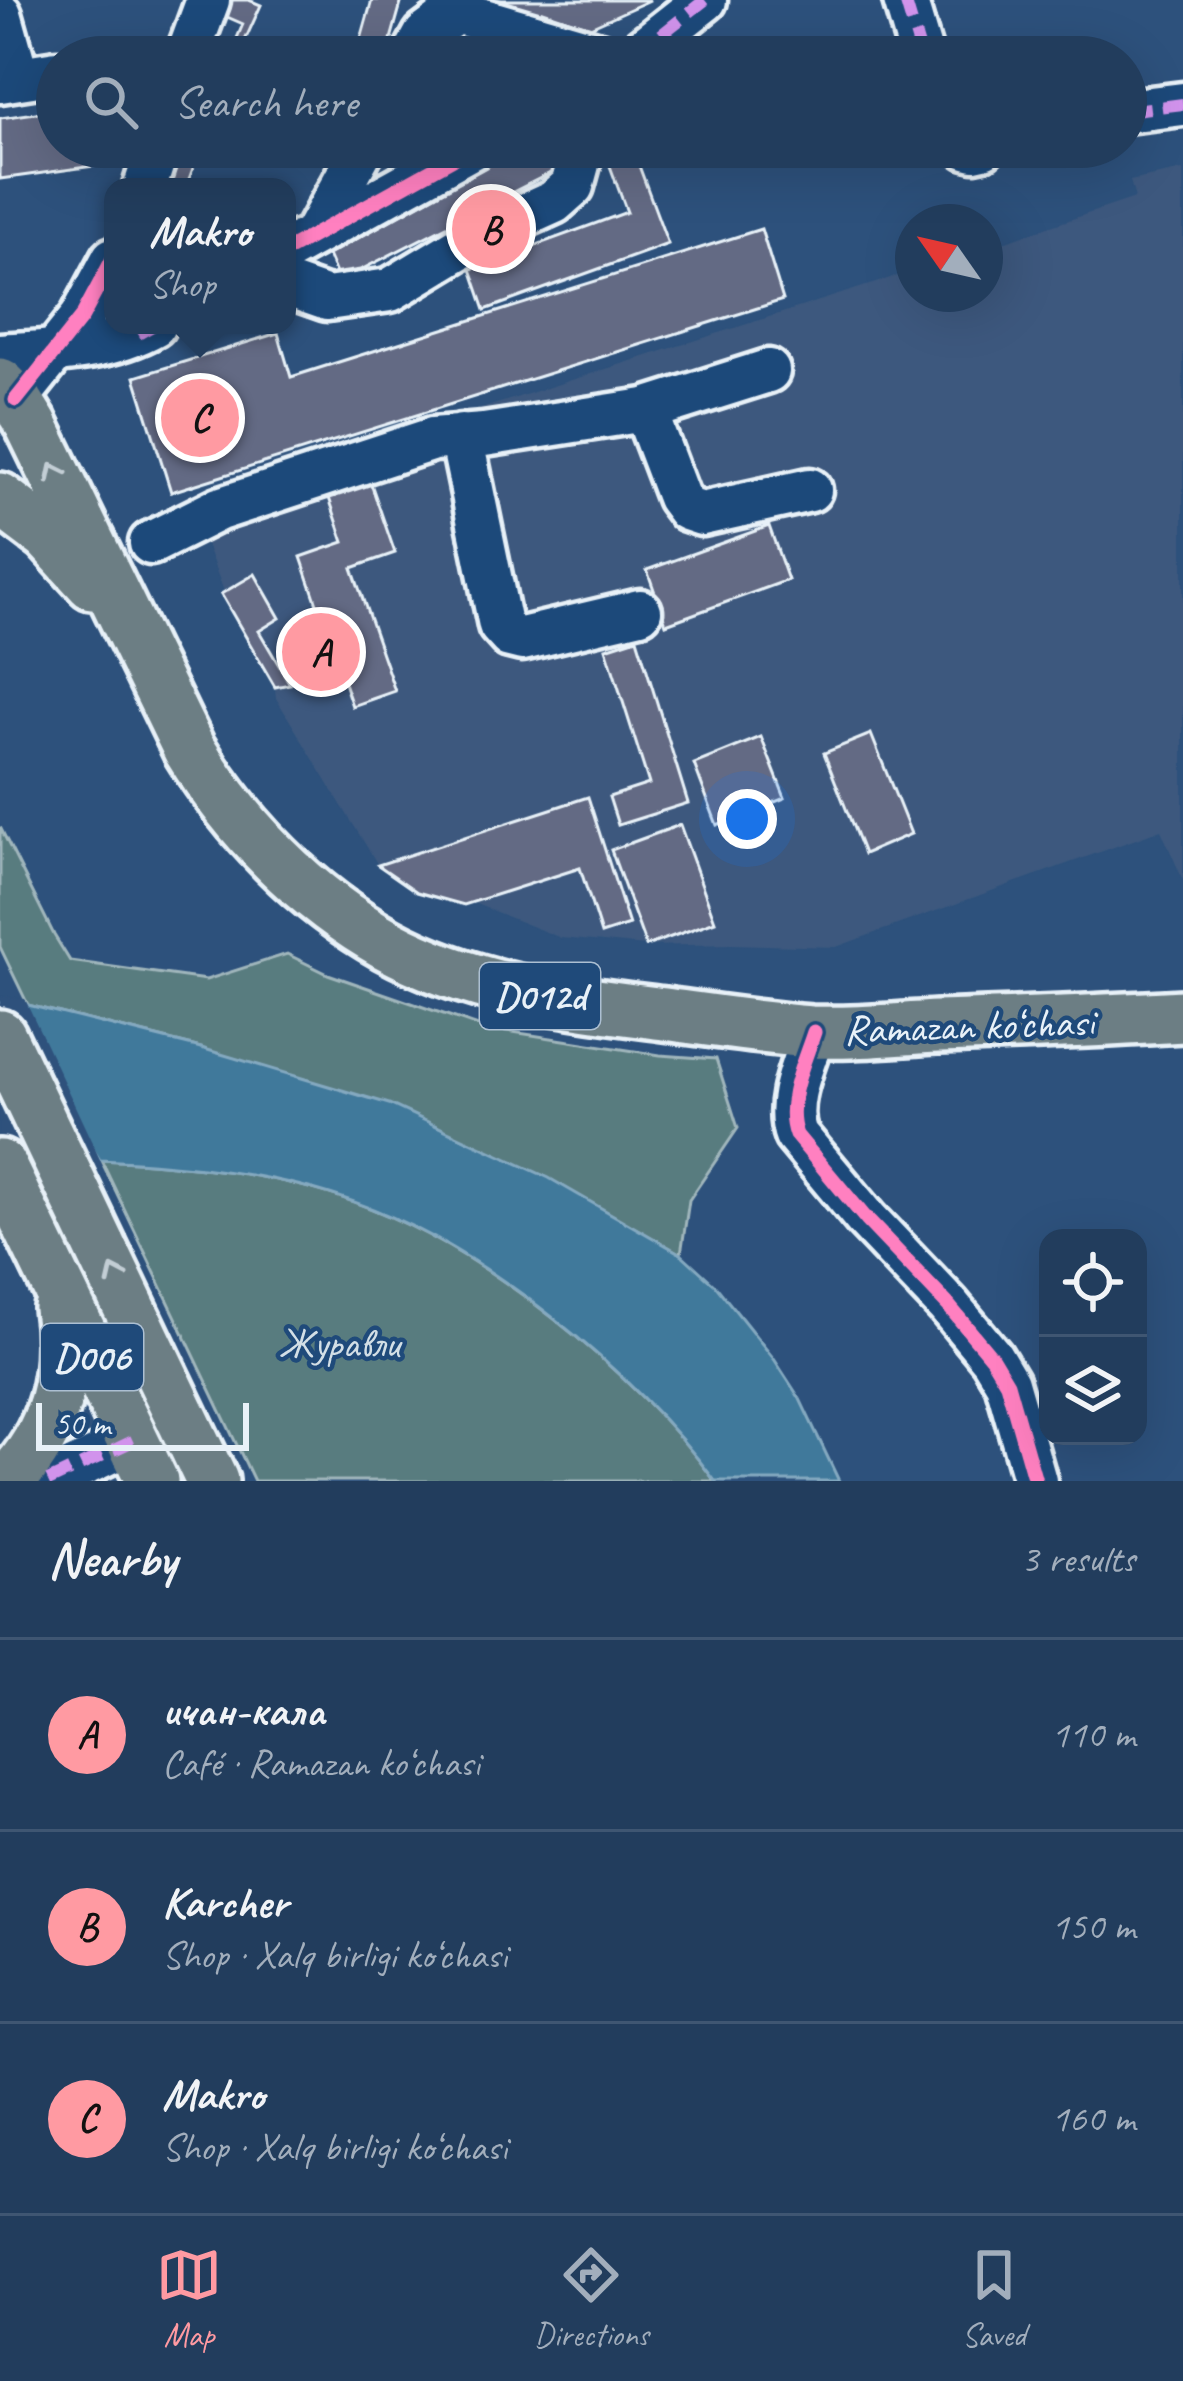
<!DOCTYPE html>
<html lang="en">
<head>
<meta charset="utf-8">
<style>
  :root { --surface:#223d5d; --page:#2e4866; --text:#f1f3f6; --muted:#a2aebc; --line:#3f5672; --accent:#ff9aa2 }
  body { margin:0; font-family:Caveat,sans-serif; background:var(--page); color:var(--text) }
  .controls { position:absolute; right:36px; bottom:36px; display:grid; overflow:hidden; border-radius:24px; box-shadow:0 12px 48px #0002 }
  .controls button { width:108px; height:108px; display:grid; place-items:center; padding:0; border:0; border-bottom:3px solid var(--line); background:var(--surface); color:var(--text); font:60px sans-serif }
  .compass { position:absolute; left:895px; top:204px; width:108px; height:108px; border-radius:50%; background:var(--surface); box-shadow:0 12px 48px #0002; rotate:304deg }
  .scale { position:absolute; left:36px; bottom:30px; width:213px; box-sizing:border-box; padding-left:12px; border:6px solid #e8f1f8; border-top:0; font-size:33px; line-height:42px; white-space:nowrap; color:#e8f1f8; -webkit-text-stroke:9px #1f4a7a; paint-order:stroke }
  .you { position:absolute; left:747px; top:819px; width:42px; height:42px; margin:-30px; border:9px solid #fff; border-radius:50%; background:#1a73e8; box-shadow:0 0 0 18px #1a73e833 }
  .badge { display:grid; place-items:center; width:78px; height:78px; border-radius:50%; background:var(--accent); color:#111; font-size:39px; font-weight:700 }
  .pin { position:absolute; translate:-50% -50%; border:6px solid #fff; box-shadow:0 3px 12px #0006 }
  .popup { position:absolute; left:104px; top:178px; width:192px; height:156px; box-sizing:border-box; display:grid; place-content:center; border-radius:24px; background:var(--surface); filter:drop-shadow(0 3px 9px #0005); font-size:39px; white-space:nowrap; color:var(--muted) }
  .popup b { font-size:45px; color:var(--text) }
  .popup::after { content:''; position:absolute; left:50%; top:100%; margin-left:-24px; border:24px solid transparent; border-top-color:var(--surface) }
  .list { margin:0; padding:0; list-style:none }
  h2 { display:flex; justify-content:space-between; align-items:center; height:156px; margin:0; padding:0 48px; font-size:51px }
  h2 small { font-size:39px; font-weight:400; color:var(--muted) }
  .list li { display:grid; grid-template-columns:78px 1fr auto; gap:36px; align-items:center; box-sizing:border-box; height:192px; padding:0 48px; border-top:3px solid var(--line) }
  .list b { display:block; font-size:45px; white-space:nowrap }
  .list p { margin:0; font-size:39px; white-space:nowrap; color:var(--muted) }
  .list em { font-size:39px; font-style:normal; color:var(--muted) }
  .icon { flex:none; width:66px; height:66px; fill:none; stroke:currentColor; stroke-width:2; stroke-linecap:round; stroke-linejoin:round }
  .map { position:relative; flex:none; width:1183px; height:1481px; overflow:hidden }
  .search { position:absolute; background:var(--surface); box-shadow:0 12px 48px #0002; left:36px; right:36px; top:36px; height:132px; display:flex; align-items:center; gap:30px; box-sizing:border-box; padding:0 42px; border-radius:66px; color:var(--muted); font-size:45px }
  .sheet { height:732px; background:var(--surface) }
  nav { display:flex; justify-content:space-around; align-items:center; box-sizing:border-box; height:168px; border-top:3px solid var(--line); background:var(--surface); font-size:33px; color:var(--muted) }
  nav a { display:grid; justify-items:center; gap:6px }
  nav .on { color:var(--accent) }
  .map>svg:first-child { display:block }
</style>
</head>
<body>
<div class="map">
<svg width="1183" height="1481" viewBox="0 0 1183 1481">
  <rect width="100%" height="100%" fill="#2d517c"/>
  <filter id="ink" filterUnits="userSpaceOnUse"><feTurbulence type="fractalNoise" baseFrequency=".00833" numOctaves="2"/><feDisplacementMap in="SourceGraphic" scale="24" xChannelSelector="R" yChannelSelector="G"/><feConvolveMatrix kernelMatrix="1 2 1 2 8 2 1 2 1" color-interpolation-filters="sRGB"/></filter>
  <g filter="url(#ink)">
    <path fill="#3d597e" d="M 1183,170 L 1183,880 L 1161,830 L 836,947 L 731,944 L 646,946 L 561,938 L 378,865 L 276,698 L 275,687 L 236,623 L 190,502 L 913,271 L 913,294 L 985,294 L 985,248 L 1135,198 L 1130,181 Z"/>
    <path fill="#597b7f" stroke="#a0b6bc" stroke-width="3" d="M 0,827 L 54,935 L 70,961 L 206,980 L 287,954 L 328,974 L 481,1027 L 660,1055 L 716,1059 L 738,1128 L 689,1200 L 681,1254 L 542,1175 L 201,1048 L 28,1005 L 0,947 Z
      M 101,1160 C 186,1164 274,1173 354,1202 C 483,1248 635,1372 715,1481 L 254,1481 Z"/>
    <path fill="#41799b" stroke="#84a9c0" stroke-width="3" d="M 0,1002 L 28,1005 L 201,1048 L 389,1104 L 549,1178 L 681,1254 L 715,1285 L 774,1359 L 800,1399 L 839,1481 L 715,1481 C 635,1372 483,1247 354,1202 C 274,1173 185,1164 100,1160 Z"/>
    <path fill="#2d517c" d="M 0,996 L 25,999 L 103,1166 L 0,1170 Z"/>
    <path fill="#636b84" stroke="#e8f1f8" stroke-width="3" d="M 232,0 L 249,0 L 261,5 L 243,45 L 272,57 L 229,57 L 243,24 L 225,16 Z
      M 372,0 L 402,0 L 386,57 L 356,57 Z
      M 450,0 L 650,0 L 590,27 L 542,11 L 536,29 Z
      M 57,110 L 57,147 L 135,147 L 137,160 L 0,179 L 0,118 Z
      M 177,147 L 201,147 L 186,187 L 162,187 Z
      M 521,147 L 557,147 L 566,165 L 339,281 L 328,255 Z
      M 603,147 L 632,147 L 668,244 L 485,310 L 471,269 L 627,212 Z
      M 761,229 L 783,300 L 171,492 L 135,377 L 278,333 L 291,377 Z
      M 369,478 L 395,553 L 352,568 L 395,691 L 352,706 L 301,557 L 344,542 L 327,492 Z
      M 769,526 L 788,580 L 666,624 L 647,570 Z
      M 255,574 L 280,618 L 259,631 L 290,684 L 275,687 L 221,594 Z
      M 637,638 L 688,803 L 618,825 L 609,797 L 649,784 L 606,648 Z
      M 871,734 L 911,834 L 864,854 L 824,753 Z
      M 761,737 L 785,798 L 717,825 L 694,764 Z
      M 588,797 L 629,925 L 601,934 L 580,868 L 464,905 L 417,892 L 378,865 Z
      M 680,825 L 715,921 L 646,946 L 611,850 Z"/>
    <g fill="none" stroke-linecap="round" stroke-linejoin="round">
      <g stroke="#e8f1f8" stroke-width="51">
        <path id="minor" d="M 905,0 L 922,57
          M 0,14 L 18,78
          M 187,57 L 208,0
          M 413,57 L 425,35 L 456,12 L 609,57
          M 633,57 L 705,0
          M 0,81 L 57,72
          M 1126,111 L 1183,104
          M 967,147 L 974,149 L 983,147
          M 145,187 L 158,147
          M 316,233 L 363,147
          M 287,250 L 473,147
          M 287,285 L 327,299 L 390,290 L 481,235 L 554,202 L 572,186 L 578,164 L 572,147
          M 0,355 C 52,351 108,351 154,325
          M 16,400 L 82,317 L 113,259
          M 645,410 L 678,497 L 687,509 L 702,514 L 810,490
          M 461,436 L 500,625 L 510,636 L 522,639 L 640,611
          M 151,543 L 219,509 L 433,439 L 484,435 L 645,410 L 768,371
          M 814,1032 C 804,1063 784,1103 796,1135 L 867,1220 L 948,1305 L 992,1358 L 1007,1383 L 1035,1481
          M 48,1481 L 133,1441"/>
      </g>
      <g stroke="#e8f1f8" stroke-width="60">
        <path id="major" d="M 0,384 L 16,400 L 31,424 L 189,749 C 237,828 306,899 387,944 C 468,988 559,1001 649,1012 C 703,1019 757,1028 811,1032 C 853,1034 896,1029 938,1027 C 1020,1024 1101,1021 1183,1016
          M 0,499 L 49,536 L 92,583
          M 0,1036 L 212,1481
          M 0,1166 L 152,1481
          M 8,1481 C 55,1434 70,1372 60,1308"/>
      </g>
      <use href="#minor" stroke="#1f4a7a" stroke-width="42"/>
      <use href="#major" stroke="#6c7e84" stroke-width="51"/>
      <path stroke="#d193ec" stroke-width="12" stroke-dasharray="24 12" stroke-linecap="butt" d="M 905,0 L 922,57
        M 633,57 L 705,0
        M 1126,111 L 1183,104
        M 967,147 L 974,149 L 983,147
        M 138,334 L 154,325
        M 48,1481 L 133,1441"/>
      <g stroke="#1f4a7a" stroke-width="22">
        <path id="cycleway" d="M 287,250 L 473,147
          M 16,400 L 82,317 L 113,259
          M 814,1032 C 804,1063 784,1103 796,1135 L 867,1220 L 948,1305 L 992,1358 L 1007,1383 L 1035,1481"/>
      </g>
      <use href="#cycleway" stroke="#ff80c0" stroke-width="15"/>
    </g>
    <defs><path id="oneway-chevron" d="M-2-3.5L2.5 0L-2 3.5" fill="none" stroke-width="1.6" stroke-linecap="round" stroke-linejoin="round" transform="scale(3)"/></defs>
    <g stroke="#c3ced5">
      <use href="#oneway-chevron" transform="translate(55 472) rotate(-116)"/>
      <use href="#oneway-chevron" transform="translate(115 1274) rotate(-115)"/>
    </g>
  </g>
  <g text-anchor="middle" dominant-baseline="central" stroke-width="9" stroke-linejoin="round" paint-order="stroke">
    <g fill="#1f4a7a" stroke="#acbfd2" stroke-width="3">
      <rect x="480" y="963" width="120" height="66" rx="9"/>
      <rect x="41" y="1324" width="102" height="66" rx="9"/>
    </g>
    <g font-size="39" font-weight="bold" fill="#e8f1f8">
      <text x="540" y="996">D012d</text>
      <text x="92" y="1357">D006</text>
    </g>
    <g font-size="42" fill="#e8f1f8" stroke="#1f4a7a">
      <text transform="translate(969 1026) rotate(-2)">Ramazan ko‘chasi</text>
    </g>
    <g font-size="42" fill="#d3dfe6" stroke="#1f4a7a">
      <text x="339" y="1343">Журавли</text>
    </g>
  </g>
</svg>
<div class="controls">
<button><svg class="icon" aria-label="locate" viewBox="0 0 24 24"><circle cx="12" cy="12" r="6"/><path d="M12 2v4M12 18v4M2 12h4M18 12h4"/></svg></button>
<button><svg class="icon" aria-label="layers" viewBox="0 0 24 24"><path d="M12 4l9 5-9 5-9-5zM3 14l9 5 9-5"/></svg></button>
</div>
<svg class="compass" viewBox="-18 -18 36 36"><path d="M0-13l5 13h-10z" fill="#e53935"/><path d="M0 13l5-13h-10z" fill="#a2aebc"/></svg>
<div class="scale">50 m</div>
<div class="you"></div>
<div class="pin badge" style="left:321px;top:652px">A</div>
<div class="pin badge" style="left:491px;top:229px">B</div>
<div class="pin badge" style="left:200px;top:418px">C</div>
<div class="popup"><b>Makro</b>Shop</div>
<div class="search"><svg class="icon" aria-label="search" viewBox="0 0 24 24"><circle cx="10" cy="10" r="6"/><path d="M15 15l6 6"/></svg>Search here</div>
</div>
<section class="sheet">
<h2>Nearby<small>3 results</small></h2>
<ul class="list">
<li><span class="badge">A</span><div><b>ичан-кала</b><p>Café · Ramazan ko‘chasi</p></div><em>110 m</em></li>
<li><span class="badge">B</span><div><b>Karcher</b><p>Shop · Xalq birligi ko‘chasi</p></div><em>150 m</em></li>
<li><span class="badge">C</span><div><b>Makro</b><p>Shop · Xalq birligi ko‘chasi</p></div><em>160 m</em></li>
</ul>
</section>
<nav>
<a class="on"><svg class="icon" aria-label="map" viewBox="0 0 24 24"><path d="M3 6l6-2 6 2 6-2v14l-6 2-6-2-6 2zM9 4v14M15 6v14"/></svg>Map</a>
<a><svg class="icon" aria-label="directions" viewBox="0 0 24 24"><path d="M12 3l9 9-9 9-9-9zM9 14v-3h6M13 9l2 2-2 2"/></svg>Directions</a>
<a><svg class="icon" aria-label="saved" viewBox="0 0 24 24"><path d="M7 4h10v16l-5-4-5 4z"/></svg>Saved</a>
</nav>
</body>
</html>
